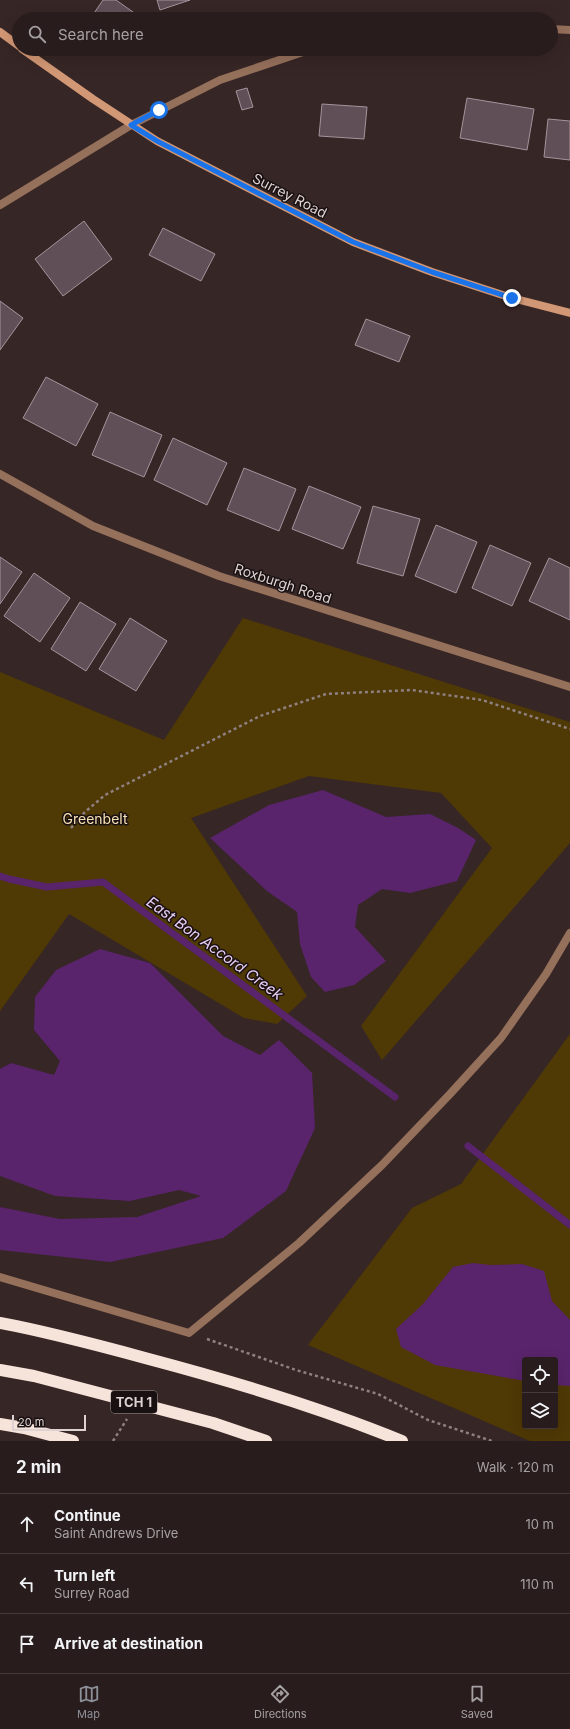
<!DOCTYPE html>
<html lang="en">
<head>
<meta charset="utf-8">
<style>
  :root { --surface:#291c1c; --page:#312525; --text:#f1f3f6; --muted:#a5a1a3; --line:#453a3b; --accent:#8c9099 }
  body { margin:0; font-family:Inter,sans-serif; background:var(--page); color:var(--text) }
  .controls { position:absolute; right:12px; bottom:12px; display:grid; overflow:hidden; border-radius:4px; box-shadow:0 4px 16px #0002 }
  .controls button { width:36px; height:36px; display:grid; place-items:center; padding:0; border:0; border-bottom:1px solid var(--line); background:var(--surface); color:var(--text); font:20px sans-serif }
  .scale { position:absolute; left:12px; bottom:10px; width:74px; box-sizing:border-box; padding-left:4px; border:2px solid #ded2d2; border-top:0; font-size:11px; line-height:14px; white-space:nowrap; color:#ded2d2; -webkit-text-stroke:3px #191111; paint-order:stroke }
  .stop { position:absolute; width:12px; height:12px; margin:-9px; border:3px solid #1a73e8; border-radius:50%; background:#fff }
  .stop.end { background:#1a73e8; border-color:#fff; box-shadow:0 1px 4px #0008 }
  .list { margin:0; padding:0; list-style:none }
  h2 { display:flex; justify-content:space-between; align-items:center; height:52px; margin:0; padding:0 16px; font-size:17px }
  h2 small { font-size:13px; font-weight:400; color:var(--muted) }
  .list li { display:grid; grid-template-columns:26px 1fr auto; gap:12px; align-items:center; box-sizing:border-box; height:60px; padding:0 16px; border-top:1px solid var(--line) }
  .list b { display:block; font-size:15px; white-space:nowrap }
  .list p { margin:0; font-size:13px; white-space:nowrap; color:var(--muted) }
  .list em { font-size:13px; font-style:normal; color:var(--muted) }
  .icon { flex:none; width:22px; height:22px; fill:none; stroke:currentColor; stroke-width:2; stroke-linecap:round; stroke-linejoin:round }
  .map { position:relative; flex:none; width:570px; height:1441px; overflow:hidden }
  .search { position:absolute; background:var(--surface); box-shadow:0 4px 16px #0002; left:12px; right:12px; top:12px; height:44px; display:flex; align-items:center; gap:10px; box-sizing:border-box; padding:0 14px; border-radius:22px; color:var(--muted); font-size:15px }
  .sheet { height:232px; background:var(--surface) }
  nav { display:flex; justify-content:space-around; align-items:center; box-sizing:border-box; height:56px; border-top:1px solid var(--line); background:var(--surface); font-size:11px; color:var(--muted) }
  nav a { display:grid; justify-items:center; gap:2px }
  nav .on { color:var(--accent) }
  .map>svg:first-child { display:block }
</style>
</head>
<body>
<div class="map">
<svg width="570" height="1441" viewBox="0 0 570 1441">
  <rect width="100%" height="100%" fill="#372626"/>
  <path fill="#4f3905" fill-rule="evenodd" d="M 243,618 L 570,722 L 570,843 L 382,1060 L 361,1026 L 492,848 L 441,793 L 309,776 L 191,818 L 307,996 L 277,1024 L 244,1018 L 69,914 L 0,1011 L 0,672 L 164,740 Z
    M 570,1034 L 570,1441 L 530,1441 L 308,1345 L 412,1208 L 461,1184 ZM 525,1360 L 555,1360 L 555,1426 L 525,1426 Z"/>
  <path fill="#59246b" d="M 323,790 L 386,817 L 430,814 L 458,828 L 476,840 L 457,881 L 410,893 L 382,889 L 358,905 L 355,927 L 386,961 L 354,985 L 325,992 L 311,977 L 300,944 L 297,912 L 267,891 L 210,838 L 269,805 Z
    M 100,949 L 150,963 L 223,1036 L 260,1055 L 279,1040 L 312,1073 L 315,1128 L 286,1191 L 223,1238 L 110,1262 L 0,1250 L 0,1207 L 60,1219 L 137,1217 L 201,1196 L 179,1190 L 130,1201 L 55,1196 L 0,1176 L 0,1069 L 11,1063 L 54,1075 L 60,1061 L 34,1030 L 35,997 L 56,970 Z
    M 473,1263 L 490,1265 L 522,1264 L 544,1271 L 552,1301 L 570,1320 L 570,1386 L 555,1385 L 555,1360 L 525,1360 L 525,1381 L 435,1365 L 401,1347 L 396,1329 L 423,1304 L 453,1267 Z"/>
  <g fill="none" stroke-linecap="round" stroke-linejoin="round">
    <path stroke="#59246b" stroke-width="7" d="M 0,876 L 9,879 L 47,887 L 103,882 L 395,1097
      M 468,1146 L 570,1225"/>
  </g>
  <path fill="#604f57" stroke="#a6939c" d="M 103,0 L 116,0 L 140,17 L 139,19 L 90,19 Z
    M 157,0 L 190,0 L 160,10 Z
    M 247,88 L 253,107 L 242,110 L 236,91 Z
    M 467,98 L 534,109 L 527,150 L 460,138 Z
    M 322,104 L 367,107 L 364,139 L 319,136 Z
    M 548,119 L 570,121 L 570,160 L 544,157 Z
    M 84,221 L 112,259 L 63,296 L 35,259 Z
    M 163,228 L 215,254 L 201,281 L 149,255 Z
    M 0,301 L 23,318 L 0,350 Z
    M 366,319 L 410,336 L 399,362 L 355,345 Z
    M 46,377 L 98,404 L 76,446 L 23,418 Z
    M 110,412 L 162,435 L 144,477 L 92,455 Z
    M 173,438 L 227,463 L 207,505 L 154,480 Z
    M 244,468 L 296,489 L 279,531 L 227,510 Z
    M 309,486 L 361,507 L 343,549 L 292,529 Z
    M 373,506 L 420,519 L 403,576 L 357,563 Z
    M 436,525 L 477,542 L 456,593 L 415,576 Z
    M 490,545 L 531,563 L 512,606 L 472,588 Z
    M 0,557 L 22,572 L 0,604 Z
    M 549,558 L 570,568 L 570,620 L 529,601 Z
    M 34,573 L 70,598 L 40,642 L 4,616 Z
    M 80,602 L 116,624 L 86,671 L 51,649 Z
    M 130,618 L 167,641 L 136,691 L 99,669 Z"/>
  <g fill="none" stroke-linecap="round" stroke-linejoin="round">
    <path stroke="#8f8181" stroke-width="2.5" stroke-dasharray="3 3" stroke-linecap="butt" d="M 71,828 L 85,812 L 105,795 L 260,716 L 326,694 L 412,690 L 482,700 L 570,729
      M 207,1339 L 296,1370 L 378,1394 L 428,1420 L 492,1441
      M 113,1441 L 127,1419"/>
    <path stroke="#95705b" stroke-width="8" d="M 0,1277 L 189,1333 L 299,1243 L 382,1165 L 450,1094 L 501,1038 L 546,974 L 570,933"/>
    <path stroke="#95705b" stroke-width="8" d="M 551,29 L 570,30
      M 0,205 L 131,125 L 220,80 L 312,49
      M 0,474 L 93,526 L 219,576 L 570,687"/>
    <path stroke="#d29774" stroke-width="8" d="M 0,32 L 19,46
      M 22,49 L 93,99 L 157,141 L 353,242 L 432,272 L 512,298 L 570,313"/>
    <path stroke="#f6e3d9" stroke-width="12" d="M 0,1424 L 24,1428 L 73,1441"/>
    <path stroke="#f6e3d9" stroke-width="12" d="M 0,1323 C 49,1332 97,1345 145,1358 C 232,1381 319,1407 402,1441
      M 0,1370 L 34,1376 L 213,1423 L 266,1441"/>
  </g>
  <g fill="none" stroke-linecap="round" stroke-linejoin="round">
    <path stroke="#1a73e8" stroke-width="5" d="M 159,110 L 131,125 L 157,141 L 353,242 L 432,272 L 512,298"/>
  </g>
  <g text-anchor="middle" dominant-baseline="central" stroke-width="3" stroke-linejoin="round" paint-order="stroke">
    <rect fill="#191111" stroke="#a39898" stroke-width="1" x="111" y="1391" width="46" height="22" rx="3"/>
    <g font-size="13" font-weight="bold" fill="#ded2d2">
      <text x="134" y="1402">TCH 1</text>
    </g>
    <g font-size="14" fill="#ded2d2" stroke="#191111">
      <text transform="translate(290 195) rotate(27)">Surrey Road</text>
      <text transform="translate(283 583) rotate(18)">Roxburgh Road</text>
    </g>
    <g font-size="14" fill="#f7e0b4" stroke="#191111">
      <text x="95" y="818">Greenbelt</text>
    </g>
    <g font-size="15" font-style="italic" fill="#ebcef6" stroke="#191111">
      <text transform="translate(215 948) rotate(36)">East Bon Accord Creek</text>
    </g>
  </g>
</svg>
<div class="controls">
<button><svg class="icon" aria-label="locate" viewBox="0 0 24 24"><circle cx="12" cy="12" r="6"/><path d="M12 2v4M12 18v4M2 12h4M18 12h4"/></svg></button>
<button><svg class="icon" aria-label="layers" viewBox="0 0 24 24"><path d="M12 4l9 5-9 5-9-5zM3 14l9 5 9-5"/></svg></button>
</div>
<div class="scale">20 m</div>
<div class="stop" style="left:159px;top:110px"></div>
<div class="stop end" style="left:512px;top:298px"></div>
<div class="search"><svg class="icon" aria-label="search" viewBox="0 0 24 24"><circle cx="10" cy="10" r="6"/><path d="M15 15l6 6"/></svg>Search here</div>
</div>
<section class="sheet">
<h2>2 min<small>Walk · 120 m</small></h2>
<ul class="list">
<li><svg class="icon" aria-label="ahead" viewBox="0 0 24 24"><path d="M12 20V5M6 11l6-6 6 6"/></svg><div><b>Continue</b><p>Saint Andrews Drive</p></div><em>10 m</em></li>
<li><svg class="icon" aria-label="left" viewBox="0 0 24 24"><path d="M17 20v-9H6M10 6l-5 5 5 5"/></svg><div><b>Turn left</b><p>Surrey Road</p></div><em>110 m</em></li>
<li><svg class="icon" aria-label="arrive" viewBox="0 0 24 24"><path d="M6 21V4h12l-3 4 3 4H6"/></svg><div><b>Arrive at destination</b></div></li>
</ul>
</section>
<nav>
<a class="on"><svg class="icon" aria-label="map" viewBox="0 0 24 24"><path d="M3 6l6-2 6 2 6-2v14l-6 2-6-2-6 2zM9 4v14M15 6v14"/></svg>Map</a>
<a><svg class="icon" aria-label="directions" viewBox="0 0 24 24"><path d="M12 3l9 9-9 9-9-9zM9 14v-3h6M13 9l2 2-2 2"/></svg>Directions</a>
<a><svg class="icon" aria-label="saved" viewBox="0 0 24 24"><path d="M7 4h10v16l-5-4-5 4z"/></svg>Saved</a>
</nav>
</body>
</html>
